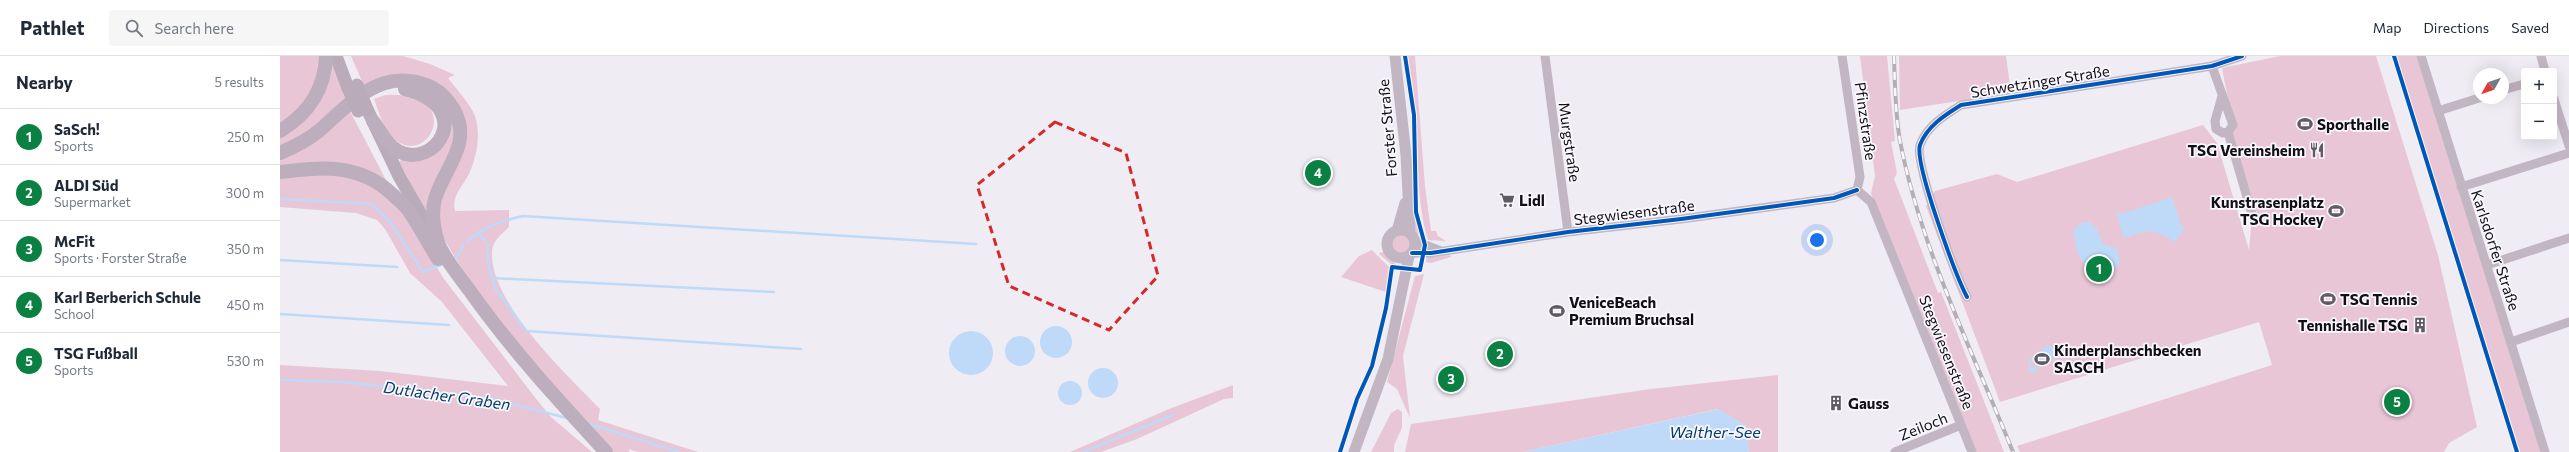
<!DOCTYPE html>
<html lang="en">
<head>
<meta charset="utf-8">
<style>
  :root { --surface:#fff; --page:#f6f6f7; --text:#1f2937; --muted:#747a83; --line:#e0e1e3; --accent:#0b8043 }
  body { margin:0; font-family:Commissioner,sans-serif; background:var(--page); color:var(--text) }
  .controls { position:absolute; right:12px; top:12px; display:grid; overflow:hidden; border-radius:4px; box-shadow:0 4px 16px #0002 }
  .controls button { width:36px; height:36px; display:grid; place-items:center; padding:0; border:0; border-bottom:1px solid var(--line); background:var(--surface); color:var(--text); font:20px sans-serif }
  .compass { position:absolute; left:2193px; top:12px; width:36px; height:36px; border-radius:50%; background:var(--surface); box-shadow:0 4px 16px #0002; rotate:230deg }
  .you { position:absolute; left:1537px; top:184px; width:14px; height:14px; margin:-10px; border:3px solid #fff; border-radius:50%; background:#1a73e8; box-shadow:0 0 0 6px #1a73e833 }
  .badge { display:grid; place-items:center; width:26px; height:26px; border-radius:50%; background:var(--accent); color:#fff; font-size:13px; font-weight:700 }
  .pin { position:absolute; translate:-50% -50%; border:2px solid #fff; box-shadow:0 1px 4px #0006 }
  .list { margin:0; padding:0; list-style:none }
  h2 { display:flex; justify-content:space-between; align-items:center; height:52px; margin:0; padding:0 16px; font-size:17px }
  h2 small { font-size:13px; font-weight:400; color:var(--muted) }
  .list li { display:grid; grid-template-columns:26px 1fr auto; gap:12px; align-items:center; box-sizing:border-box; height:56px; padding:0 16px; border-top:1px solid var(--line) }
  .list b { display:block; font-size:15px; white-space:nowrap }
  .list p { margin:0; font-size:13px; white-space:nowrap; color:var(--muted) }
  .list em { font-size:13px; font-style:normal; color:var(--muted) }
  .icon { flex:none; width:22px; height:22px; fill:none; stroke:currentColor; stroke-width:2; stroke-linecap:round; stroke-linejoin:round }
  .map { position:relative; flex:none; width:2289px; height:396px; overflow:hidden }
  header { display:flex; align-items:center; gap:24px; box-sizing:border-box; height:56px; padding:0 20px; background:var(--surface); border-bottom:1px solid var(--line) }
  header strong { font-size:19px }
  nav { display:flex; gap:22px; margin-inline-start:auto; font-size:14px }
  .search { width:280px; height:36px; background:var(--page); display:flex; align-items:center; gap:10px; box-sizing:border-box; padding:0 14px; border-radius:4px; color:var(--muted); font-size:15px }
  main { display:flex }
  aside { flex:1; background:var(--surface) }
  .map>svg:first-child { display:block }
</style>
</head>
<body>
<header>
<strong>Pathlet</strong>
<div class="search"><svg class="icon" aria-label="search" viewBox="0 0 24 24"><circle cx="10" cy="10" r="6"/><path d="M15 15l6 6"/></svg>Search here</div>
<nav><a>Map</a><a>Directions</a><a>Saved</a></nav>
</header>
<main>
<aside>
<h2>Nearby<small>5 results</small></h2>
<ul class="list">
<li><span class="badge">1</span><div><b>SaSch!</b><p>Sports</p></div><em>250 m</em></li>
<li><span class="badge">2</span><div><b>ALDI Süd</b><p>Supermarket</p></div><em>300 m</em></li>
<li><span class="badge">3</span><div><b>McFit</b><p>Sports · Forster Straße</p></div><em>350 m</em></li>
<li><span class="badge">4</span><div><b>Karl Berberich Schule</b><p>School</p></div><em>450 m</em></li>
<li><span class="badge">5</span><div><b>TSG Fußball</b><p>Sports</p></div><em>530 m</em></li>
</ul>
</aside>
<div class="map">
<svg width="2289" height="396" viewBox="0 0 2289 396">
  <rect width="100%" height="100%" fill="#efecf4"/>
  <path fill="#e9c6d5" d="M 0,0 L 44,0 L 33,39 L 0,72 Z
    M 71,0 L 123,0 L 150,8 L 175,19 L 168,22 C 176,33 190,47 195,60 C 201,79 197,100 189,118 C 183,130 171,140 175,155 L 229,154 L 229,171 C 222,178 213,184 212,195 C 209,246 286,318 320,353 L 318,364 L 418,396 L 358,396 L 348,393 L 350,396 L 333,396 C 279,333 219,274 176,203 C 169,191 159,177 158,162 C 156,138 176,103 185,79 L 153,28 L 84,30 Z
    M 1128,0 L 1135,0 L 1145,130 L 1151,175 L 1156,175 L 1158,180 L 1166,185 L 1148,184 C 1136,143 1139,103 1136,61 C 1135,41 1131,20 1128,0 Z
    M 1580,0 L 1607,0 L 1615,85 L 1611,86 L 1617,117 L 1614,123 L 1658,237 L 1661,236 L 1724,396 L 1695,396 L 1591,137 L 1595,120 Z
    M 1619,0 L 1726,0 L 1731,37 L 1620,54 Z
    M 2000,0 L 2096,0 L 2158,199 L 2197,371 L 2169,387 L 2164,396 L 1740,396 L 1737,390 L 1992,309 L 1979,266 L 1720,346 L 1646,150 L 1655,135 L 1717,118 L 1737,126 L 1923,69 L 1937,87 L 1969,194 L 1973,150 L 1952,76 L 1949,48 L 1942,12 Z
    M 2116,0 L 2137,0 L 2262,396 L 2240,396 Z
    M 52,6 L 66,43 L 26,77 L 0,91 L 0,80 Z
    M 105,39 C 187,34 149,115 113,82 C 103,73 99,56 94,43 Z
    M 70,55 L 107,126 L 96,120 L 0,113 L 0,103 Z
    M 169,63 L 173,63 L 173,88 L 146,155 L 119,106 L 122,103 L 134,105 Z
    M 65,116 L 111,142 L 130,168 L 164,223 L 257,344 L 271,361 L 312,396 L 0,396 L 0,309 L 100,315 L 228,330 L 162,246 L 130,217 L 105,173 L 97,164 L 76,157 L 0,151 L 0,120 Z
    M 1132,166 L 1139,166 L 1142,182 L 1135,174 Z
    M1112 188a9 9 0 1 1 18 0a9 9 0 1 1-18 0Z
    M 1092,194 L 1109,211 L 1106,236 L 1061,221 L 1079,200 Z
    M 1101,196 L 1107,196 L 1116,209 L 1112,209 L 1099,198 Z
    M 1170,199 L 1171,201 L 1151,207 L 1146,206 L 1147,201 Z
    M 1144,218 L 1123,300 L 1130,362 L 1117,333 L 1107,326 L 1135,220 Z
    M 1498,319 L 1498,396 L 1469,396 L 1466,370 L 1438,353 L 1243,396 L 1125,396 L 1131,368 L 1371,333 Z
    M 953,329 L 953,342 L 944,343 L 857,383 L 821,396 L 790,396 L 889,353 Z
    M 1118,353 L 1122,356 L 1122,372 L 1114,389 L 1114,396 L 1091,396 L 1111,357 Z"/>
  <path fill="#bedaf8" d="M 1892,141 L 1901,169 L 1905,172 L 1895,186 C 1871,171 1871,174 1844,182 L 1836,157 L 1844,157 Z
    M 1810,166 L 1817,173 L 1823,188 L 1836,192 C 1854,224 1795,236 1794,173 L 1801,167 Z
    M760 286a16 16 0 1 1 32 0a16 16 0 1 1-32 0Z
    M669 297a22 22 0 1 1 44 0a22 22 0 1 1-44 0Z
    M725 295a15 15 0 1 1 30 0a15 15 0 1 1-30 0Z
    M 1767,289 L 1775,293 L 1775,302 L 1770,305 L 1756,304 L 1751,306 L 1750,312 L 1756,310 L 1758,312 L 1755,317 L 1750,316 L 1748,313 L 1749,304 L 1754,301 L 1764,302 L 1762,294 Z
    M808 327a15 15 0 1 1 30 0a15 15 0 1 1-30 0Z
    M778 337a12 12 0 1 1 24 0a12 12 0 1 1-24 0Z
    M 1439,353 L 1466,370 L 1469,396 L 1243,396 Z"/>
  <g fill="none" stroke-linecap="round" stroke-linejoin="round">
    <path stroke="#bedaf8" stroke-width="2.5" d="M 0,143 L 92,148 L 110,166 L 143,216 L 163,208
      M 197,177 L 206,185
      M 187,186 C 203,171 221,165 243,160 L 696,188
      M 208,189 L 208,206 L 215,232 L 246,275 L 521,293
      M 171,203 L 179,199 L 183,189
      M 0,204 L 117,211
      M 212,222 L 494,236
      M 0,258 L 169,269
      M 0,324 L 64,326 L 210,342 L 287,362
      M 306,367 L 399,396
      M 803,396 L 893,359"/>
    <path stroke="#c2b6c2" stroke-width="9" d="M 1265,0 L 1288,176
      M 1562,0 L 1580,121 L 1577,134
      M 2141,0 L 2265,396
      M 2261,0 L 2265,15
      M 1932,10 L 1953,69 L 1948,76 L 1943,77 L 1936,73 L 1935,65 L 1942,40
      M 2223,34 L 2244,28
      M 2274,43 L 2289,90
      M 2158,55 L 2199,42
      M 1948,76 L 1971,155
      M 2181,131 L 2289,97
      M 1577,134 L 1591,146 L 1692,396
      M 1135,185 L 1161,195
      M 1132,197 L 1151,197 L 1288,176 L 1401,163 L 1554,142 L 1577,134
      M 2207,209 L 2289,182
      M 1687,241 C 1676,220 1634,107 1640,89 C 1647,70 1665,59 1681,49 L 1932,10 L 1962,0
      M 2231,286 L 2289,266
      M 1615,396 L 1681,369"/>
    <path stroke="#c2b6c2" stroke-width="11" d="M 1115,0 L 1126,99 L 1130,176
      M1107 188a14 14 0 1 1 28 0a14 14 0 1 1-28 0Z
      M 1117,175 L 1125,147
      M 1074,396 L 1108,303 L 1129,200"/>
    <path stroke="#b9abb8" stroke-width="13" d="M 56,0 L 68,32
      M 87,53 L 119,120 L 155,183"/>
    <path stroke="#bcaebd" stroke-width="14" d="M 93,65 C 101,75 106,89 118,95 C 154,115 198,52 125,33
      M 0,75 C 28,58 45,33 46,0
      M 0,97 C 14,91 28,84 40,74 C 59,57 79,35 105,27 C 120,22 139,25 153,32 C 162,37 169,45 174,54 C 193,88 164,112 155,143 C 151,157 154,176 159,189 C 166,205 180,221 190,235 C 231,293 278,344 326,396
      M 0,116 C 42,111 79,107 112,138 C 118,144 125,149 129,155 C 140,171 148,187 158,203"/>
    <g stroke="#b4afb7" stroke-width="4">
      <path id="rail" d="M 1614,0 C 1615,28 1615,57 1620,85 C 1641,193 1692,294 1733,396"/>
    </g>
    <use href="#rail" stroke="#faf8fe" stroke-width="2.5" stroke-dasharray="8" stroke-linecap="butt"/>
    <path stroke="#b9abb8" stroke-width="13" d="M 77,29 L 87,53
      M 68,32 L 78,55"/>
    <g stroke="#faf8fe" stroke-width="6">
      <path id="cycleway" d="M 2114,0 L 2237,396
        M 1132,197 L 1151,197 L 1288,176 L 1401,163 L 1554,142 L 1577,134
        M 1687,241 C 1676,220 1634,107 1640,89 C 1647,70 1665,59 1681,49 L 1932,10 L 1962,0
        M 1060,396 L 1077,343 L 1092,310 L 1106,252 L 1112,211 L 1140,214 L 1145,189 L 1136,156 L 1134,59 L 1125,0"/>
    </g>
    <use href="#cycleway" stroke="#0057b8" stroke-width="4"/>
  </g>
  <path fill="none" stroke="#d62828" stroke-width="3" stroke-dasharray="8 5" stroke-linejoin="round" d="M 775,66 L 846,97 L 878,220 L 829,274 L 729,230 L 697,129 Z"/>
  <defs>
    <g id="stadium-bare" transform="scale(1.2)"><path d="M0-5a6.5 5 0 1 0 0 10a6.5 5 0 1 0 0-10ZM-3.5-1.8h7v3.6h-7Z" fill="#5e5c62" stroke="#faf8fe" stroke-width="2.5" paint-order="stroke"/></g>
    <g id="restaurant-bare" transform="scale(1.2)"><path d="M-5-6h1v4h1v-4h1v4h1v-4h1v5L-1.5 .5V6h-2V.5L-5-1ZM5-6V6H3V1.5H1.5Q1.5-4 5-6Z" fill="#5e5c62" stroke="#faf8fe" stroke-width="2.5" paint-order="stroke"/></g>
    <g id="supermarket-bare" transform="scale(1.2)"><path d="M-6-5.5h2.5l.6 2H6L4.5 2H-2.5L-4.4-4H-6ZM-1.5 3.2a1.3 1.3 0 1 0 .1 0ZM3 3.2a1.3 1.3 0 1 0 .1 0Z" fill="#5e5c62" stroke="#faf8fe" stroke-width="2.5" paint-order="stroke"/></g>
    <g id="building-bare" transform="scale(1.2)"><path d="M-4-6H4V6H1V3H-1V6H-4ZM-2.5-4.3h1.7v1.8h-1.7ZM.8-4.3h1.7v1.8H.8ZM-2.5-1h1.7V.8h-1.7ZM.8-1h1.7V.8H.8Z" fill="#5e5c62" stroke="#faf8fe" stroke-width="2.5" paint-order="stroke"/></g>
  </defs>
  <g fill-rule="evenodd">
    <use href="#stadium-bare" x="2025" y="68"/>
    <use href="#restaurant-bare" x="2037" y="94"/>
    <use href="#supermarket-bare" x="1227" y="144"/>
    <use href="#stadium-bare" x="2056" y="155"/>
    <use href="#stadium-bare" x="2048" y="243"/>
    <use href="#stadium-bare" x="1277" y="255"/>
    <use href="#building-bare" x="2140" y="269"/>
    <use href="#stadium-bare" x="1762" y="303"/>
    <use href="#building-bare" x="1556" y="347"/>
  </g>
  <g text-anchor="middle" dominant-baseline="central" stroke-width="3.5" stroke-linejoin="round" paint-order="stroke">
    <g font-size="15" fill="#100f13" stroke="#faf8fe">
      <text transform="translate(1760 25) rotate(-9)">Schwetzinger Straße</text>
      <text transform="translate(1586 65) rotate(82)">Pfinzstraße</text>
      <text transform="translate(1107 72) rotate(-95)">Forster Straße</text>
      <text transform="translate(1290 86) rotate(82)">Murgstraße</text>
      <text transform="translate(1354 156) rotate(-7)">Stegwiesenstraße</text>
      <text transform="translate(2216 194) rotate(72)">Karlsdorfer Straße</text>
      <text transform="translate(1667 296) rotate(68)">Stegwiesenstraße</text>
      <text transform="translate(1643 370) rotate(-22)">Zeiloch</text>
    </g>
    <g font-size="15" font-weight="bold" fill="#100f13" stroke="#faf8fe" text-anchor="start">
      <text x="2037" y="68">Sporthalle</text>
      <text x="2025" y="94" text-anchor="end">TSG Vereinsheim</text>
      <text x="1239" y="144">Lidl</text>
      <text x="2044" y="146" text-anchor="end">Kunstrasenplatz<tspan x="2044" dy="17">TSG Hockey</tspan></text>
      <text x="2060" y="243">TSG Tennis</text>
      <text x="1289" y="246">VeniceBeach<tspan x="1289" dy="17">Premium Bruchsal</tspan></text>
      <text x="2128" y="269" text-anchor="end">Tennishalle TSG</text>
      <text x="1774" y="294">Kinderplanschbecken<tspan x="1774" dy="17">SASCH</tspan></text>
      <text x="1568" y="347">Gauss</text>
    </g>
    <g font-size="16" font-style="italic" fill="#013e6a" stroke="#faf8fe">
      <text transform="translate(167 339) rotate(8)">Dutlacher Graben</text>
      <text x="1435" y="375">Walther-See</text>
    </g>
  </g>
</svg>
<div class="controls">
<button>+</button>
<button>−</button>
</div>
<svg class="compass" viewBox="-18 -18 36 36"><path d="M0-13l5 13h-10z" fill="#e53935"/><path d="M0 13l5-13h-10z" fill="#747a83"/></svg>
<div class="you"></div>
<div class="pin badge" style="left:1819px;top:213px">1</div>
<div class="pin badge" style="left:1220px;top:298px">2</div>
<div class="pin badge" style="left:1171px;top:323px">3</div>
<div class="pin badge" style="left:1038px;top:117px">4</div>
<div class="pin badge" style="left:2117px;top:346px">5</div>
</div>
</main>
</body>
</html>
